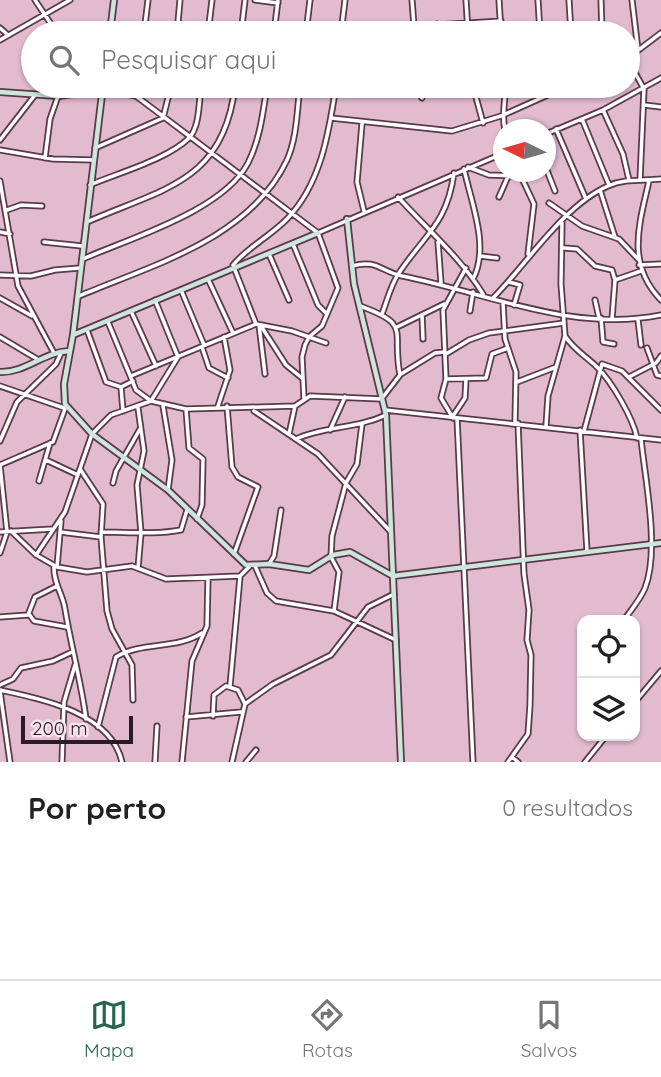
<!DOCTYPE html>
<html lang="pt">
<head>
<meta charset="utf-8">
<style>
  :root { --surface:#fff; --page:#f2f2f2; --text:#202124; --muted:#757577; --line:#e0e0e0; --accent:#28644e }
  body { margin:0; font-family:Quicksand,sans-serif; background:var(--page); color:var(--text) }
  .controls { position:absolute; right:21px; bottom:21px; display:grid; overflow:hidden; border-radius:14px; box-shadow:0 2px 5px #0004 }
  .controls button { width:63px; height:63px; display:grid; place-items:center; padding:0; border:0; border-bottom:2px solid var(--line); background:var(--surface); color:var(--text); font:35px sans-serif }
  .compass { position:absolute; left:493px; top:119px; width:63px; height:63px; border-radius:50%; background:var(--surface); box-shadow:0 2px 5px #0004; rotate:275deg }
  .scale { position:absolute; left:21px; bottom:18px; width:112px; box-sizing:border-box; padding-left:7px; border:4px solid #2a1c24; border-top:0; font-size:19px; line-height:24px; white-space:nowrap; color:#2a1c24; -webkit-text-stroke:5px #f7e2ec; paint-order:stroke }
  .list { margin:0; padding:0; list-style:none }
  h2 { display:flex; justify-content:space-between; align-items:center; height:91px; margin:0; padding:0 28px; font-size:30px }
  h2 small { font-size:23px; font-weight:400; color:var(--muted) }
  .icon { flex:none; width:38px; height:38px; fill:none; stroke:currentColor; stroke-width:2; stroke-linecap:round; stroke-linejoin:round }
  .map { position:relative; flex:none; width:661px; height:762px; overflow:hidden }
  .search { position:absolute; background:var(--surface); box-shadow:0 2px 5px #0004; left:21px; right:21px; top:21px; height:77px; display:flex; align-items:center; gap:18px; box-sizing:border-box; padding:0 24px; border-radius:38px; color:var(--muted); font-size:26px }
  .sheet { height:217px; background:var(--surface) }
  nav { display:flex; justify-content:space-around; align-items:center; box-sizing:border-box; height:98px; border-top:2px solid var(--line); background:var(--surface); font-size:19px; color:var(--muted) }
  nav a { display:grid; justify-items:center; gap:4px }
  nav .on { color:var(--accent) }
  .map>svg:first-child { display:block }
</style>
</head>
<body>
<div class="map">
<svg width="661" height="762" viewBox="0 0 661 762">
  <rect width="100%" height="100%" fill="#e2bbcf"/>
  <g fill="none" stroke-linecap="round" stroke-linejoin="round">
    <g stroke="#59394a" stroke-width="7">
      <path id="street" d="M 35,0 L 57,33
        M 255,0 L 278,3
        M 412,0 L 414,26
        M 466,0 L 468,33
        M 499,0 L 501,33
        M 538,0 L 540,33
        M 569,0 L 571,33
        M 601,0 L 602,33
        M 632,0 L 638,50
        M 0,28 L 8,35
        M 341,31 L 501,21
        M 144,33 L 148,0
        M 177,33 L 180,0
        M 208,33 L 212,0
        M 241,33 L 245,0
        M 274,33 L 278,0
        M 306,33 L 310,0
        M 341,33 L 345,0
        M 437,33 L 437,24
        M 0,40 L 70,0
        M 628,58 L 661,33
        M 628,60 L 644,89 L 640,180
        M 473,86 L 483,123
        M 543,86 L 544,96
        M 103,90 L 136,96 L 318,233 L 338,288 L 322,326 L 309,337 L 305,345 L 302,357 L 304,399
        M 136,96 L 137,86
        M 422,98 L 427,86
        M 644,105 L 661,107
        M 603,110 L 623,154 L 629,180
        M 331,118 L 452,131 L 501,116 L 568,86
        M 582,119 L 609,185
        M 362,124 L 357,182 L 364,211
        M 556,129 L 586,199
        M 505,130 C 501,114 506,102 505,86
        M 546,134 L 603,110 L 661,78
        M 0,140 L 35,95
        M 95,148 L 163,118 L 171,86
        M 0,150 L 53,159 L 94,160
        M 45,158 L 50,119 L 58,96
        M 468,167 L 489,175 L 522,176
        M 546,168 L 555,191
        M 464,169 C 471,202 490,247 473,279
        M 519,172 L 534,204 L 528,254
        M 0,181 L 18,286 L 54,353
        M 649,181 C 639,225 626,264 661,300
        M 90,185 C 118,173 168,159 189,138 C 200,127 199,100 201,86
        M 600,190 L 615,237
        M 398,197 C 427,229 460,257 483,294
        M 499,197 L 510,172
        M 549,203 L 582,226 L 619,239 L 638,259
        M 7,210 L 21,205 L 42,206
        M 87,222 C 164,188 224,182 235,86
        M 0,232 L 10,234
        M 318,233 L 504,153
        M 44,242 L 82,246
        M 438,242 L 441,283
        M 293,244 L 318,305 L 327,314
        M 564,248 L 577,249 L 595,266 L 612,270 L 615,280 L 612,319
        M 269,254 L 289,300
        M 480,256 L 497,258
        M 83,259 C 130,238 223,211 248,163 C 260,139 263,113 267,86
        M 639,265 L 661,264
        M 352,266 C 377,259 380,271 402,276 C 488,293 572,333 661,315
        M 0,275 L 31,276 L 55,270 L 80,268
        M 208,279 L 233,333
        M 615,280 L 641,271
        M 509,282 L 520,285 L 514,305
        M 181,290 L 204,345
        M 79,296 C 152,265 250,239 287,160 C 297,138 297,110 300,86
        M 0,298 L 32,316
        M 493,298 C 526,265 564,205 608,186 C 625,178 643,181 661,179
        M 595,300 L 599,318
        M 503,303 L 505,339 L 516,372 L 515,422
        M 360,306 C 413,325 391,330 400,375 L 383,397
        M 131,311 L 156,366
        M 470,311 L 473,292
        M 382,314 C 387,301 391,284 399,273 C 425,234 447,224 454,173
        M 422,315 L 423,339
        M 601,318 L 603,342 L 614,344
        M 638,320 L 641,345
        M 108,322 L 136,390 L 151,401 L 186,409 L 295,406
        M 256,324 L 233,265 C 247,248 270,236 286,220 C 321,185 329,132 336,86
        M 259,325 L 265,374
        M 261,326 L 286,365 L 302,378
        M 397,327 L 444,304
        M 87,330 L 106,382 L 121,387 L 133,381
        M 565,336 C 574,350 586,356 597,367 C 612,382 633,418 637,438
        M 0,337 L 37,359
        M 202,347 L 209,368 L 228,378
        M 647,348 L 657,375 L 661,376
        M 446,354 L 469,340 L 489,333 L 564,323
        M 401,374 L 435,353 L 445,352
        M 131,376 L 256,324 L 292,331 L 326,343
        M 629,377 L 656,363 L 661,356
        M 446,379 L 486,378 L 492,354 L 508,348
        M 517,382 L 556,367
        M 0,386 L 64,408
        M 121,387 L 123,411
        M 163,406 L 172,460 L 168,490
        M 218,406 L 230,370 L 224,337
        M 227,406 L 232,467 L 238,477 L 258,487 L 234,554
        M 138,408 L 144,451 L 137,485 L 141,533 L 138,568
        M 186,409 L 189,448 L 203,459 L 202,505 L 197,519
        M 385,410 L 661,440
        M 254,411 L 318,454 L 390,531
        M 453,416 L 465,398 L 466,379
        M 453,418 L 441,398 L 446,379 L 443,310 L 466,268
        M 457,418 L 473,762
        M 546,426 L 548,396 L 565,336 L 561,284 L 562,223
        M 330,430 L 345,397
        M 580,430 L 587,551
        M 584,431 L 602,364 L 622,371 L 661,410
        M 289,434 L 295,406 L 310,396 L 382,399
        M 296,439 C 324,426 356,429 386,415
        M 0,441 L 17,402 L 56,364 L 61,353
        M 46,460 L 78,475
        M 0,465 L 53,442 L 66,406
        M 0,465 L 7,532 L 0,553
        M 80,469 L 103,504 L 101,537 L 107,611 L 112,629 L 132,665 L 133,700
        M 39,481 L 50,443
        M 113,483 L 116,471 L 140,429
        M 11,531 L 36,555 L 57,567 L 87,572 L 132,566 L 166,579 L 240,576 L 249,567
        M 0,532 L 53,529
        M 60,532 L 101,537
        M 101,532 C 128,532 154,535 181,530 L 187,510
        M 36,555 L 65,512 L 92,434 L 111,415 L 151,401 L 178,357 L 155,300
        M 269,564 L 274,556 L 281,510
        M 54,566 C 53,583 63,594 65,609 C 71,646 81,681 86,719
        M 255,566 L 267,593 L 276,601 L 334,611 L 396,640
        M 57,567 L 61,521
        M 334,611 L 339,572 L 331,557 L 332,536 L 346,483 L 357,464 L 362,424
        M 29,614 L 34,621 L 67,627
        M 0,617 L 28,615 L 35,597 L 57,586
        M 624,620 C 631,610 640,600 645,588 C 660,550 645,479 641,439
        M 0,685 L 13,679 L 21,668 L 53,661 L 72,652
        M 230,686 L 240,577
        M 0,690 C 42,699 111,713 122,762
        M 0,691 L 10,762
        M 635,702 L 661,671
        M 213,716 L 214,695 L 226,686 L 238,690 L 245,704
        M 186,717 L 241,712
        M 98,727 L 116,657 C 142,641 176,650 202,633
        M 512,757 L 518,762
        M 62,762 L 64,702 L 75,665
        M 155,762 L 157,726
        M 182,762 L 192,661 L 207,626 L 208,578
        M 232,762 L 245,704 L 273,684 L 331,655 L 368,607 L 394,594
        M 246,762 L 256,750
        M 508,762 L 528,734 L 530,705 L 531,655 L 527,640 L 529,610 L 524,574 L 518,423
        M 585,762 L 606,736"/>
    </g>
    <g stroke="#59394a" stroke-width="8">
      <path id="secondary" d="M 110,33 L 114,0
        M 103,86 L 73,335 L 64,384 L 65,404 L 92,434 L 168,490 L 246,565 L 269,564 L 309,570 L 333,555 L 350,552 L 393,576 L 661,543
        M 0,92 L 58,96 L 103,90
        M 347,219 L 354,284 L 386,415 L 401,762
        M 73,335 L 318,233
        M 0,372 C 25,373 44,352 69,351"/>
    </g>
    <use href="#street" stroke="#fff" stroke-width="3.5"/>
    <use href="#secondary" stroke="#cde6dc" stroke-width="4.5"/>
  </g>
</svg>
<div class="controls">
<button><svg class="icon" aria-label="locate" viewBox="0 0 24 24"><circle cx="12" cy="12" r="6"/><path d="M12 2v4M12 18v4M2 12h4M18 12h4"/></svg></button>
<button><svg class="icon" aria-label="layers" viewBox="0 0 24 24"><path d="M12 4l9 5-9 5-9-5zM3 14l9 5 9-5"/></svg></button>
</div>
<svg class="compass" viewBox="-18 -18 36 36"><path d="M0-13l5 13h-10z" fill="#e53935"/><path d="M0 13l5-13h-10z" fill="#757577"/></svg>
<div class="scale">200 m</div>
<div class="search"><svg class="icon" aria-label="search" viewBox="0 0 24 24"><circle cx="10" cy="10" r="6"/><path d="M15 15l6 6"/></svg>Pesquisar aqui</div>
</div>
<section class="sheet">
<h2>Por perto<small>0 resultados</small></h2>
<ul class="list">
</ul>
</section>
<nav>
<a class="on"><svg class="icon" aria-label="map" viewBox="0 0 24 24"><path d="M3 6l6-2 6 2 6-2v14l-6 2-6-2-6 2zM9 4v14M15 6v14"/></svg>Mapa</a>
<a><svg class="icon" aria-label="directions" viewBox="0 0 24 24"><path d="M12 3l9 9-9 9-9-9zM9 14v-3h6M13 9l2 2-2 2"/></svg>Rotas</a>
<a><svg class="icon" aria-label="saved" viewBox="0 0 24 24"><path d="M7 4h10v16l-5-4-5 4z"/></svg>Salvos</a>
</nav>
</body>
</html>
